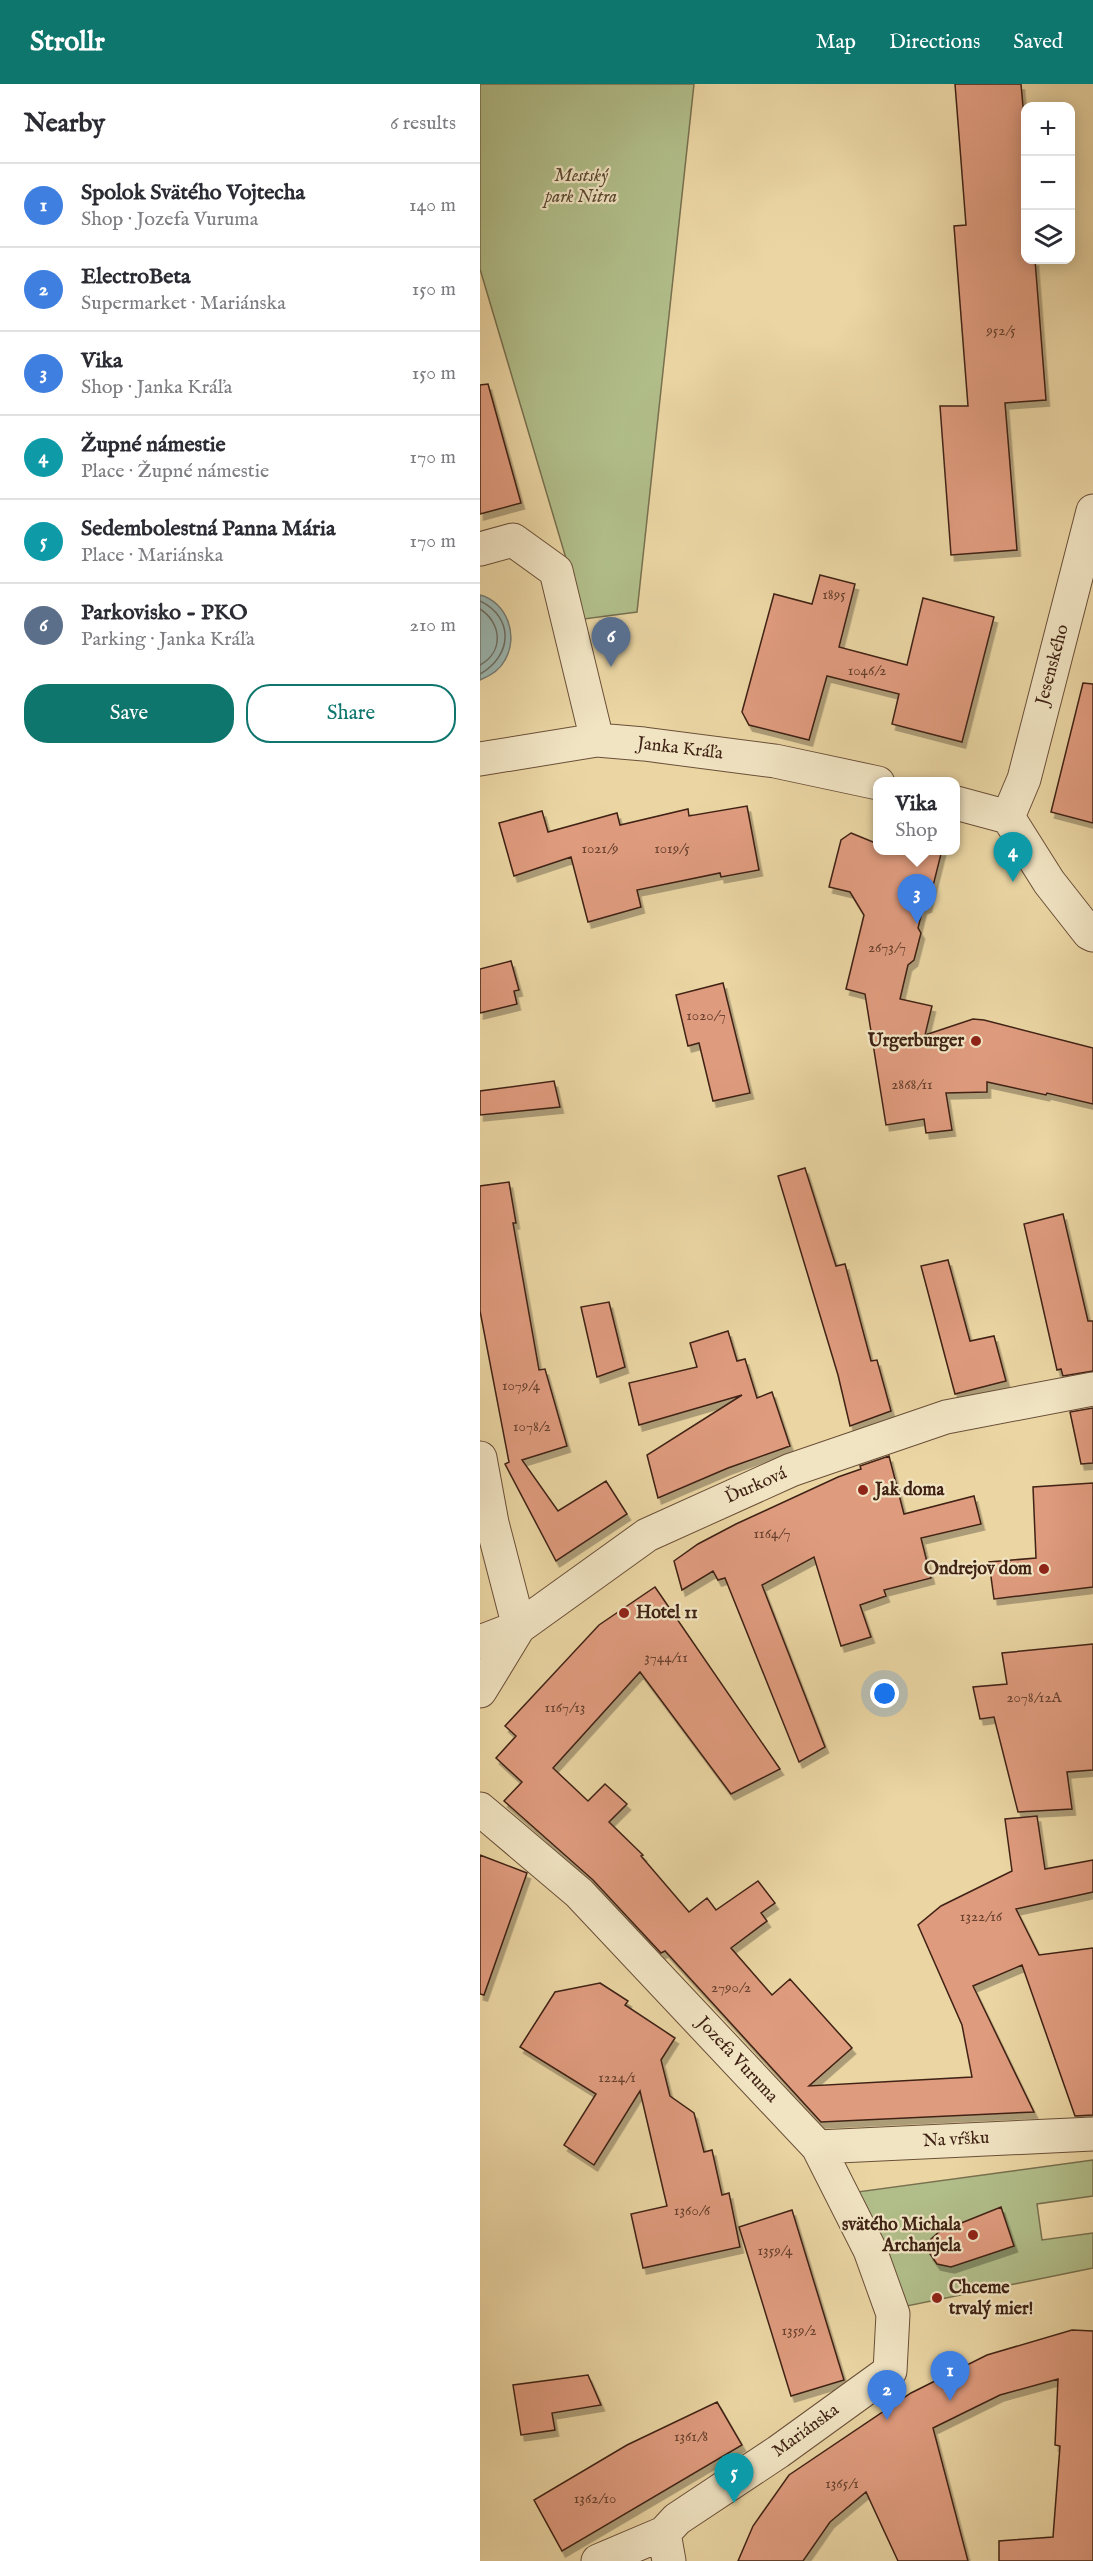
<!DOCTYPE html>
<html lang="en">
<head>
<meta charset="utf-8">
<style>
  :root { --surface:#fff; --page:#f7f7f7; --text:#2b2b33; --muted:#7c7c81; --line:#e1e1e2; --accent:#0f766e }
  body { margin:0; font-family:"IM FELL English",serif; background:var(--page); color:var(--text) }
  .controls { position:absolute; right:18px; top:18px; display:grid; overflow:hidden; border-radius:12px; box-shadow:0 3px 15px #0003 }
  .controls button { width:54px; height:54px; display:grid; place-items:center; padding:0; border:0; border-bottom:2px solid var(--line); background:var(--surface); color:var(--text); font:30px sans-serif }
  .you { position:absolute; left:405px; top:1610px; width:21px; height:21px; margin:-15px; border:4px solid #fff; border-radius:50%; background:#1a73e8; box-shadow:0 0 0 9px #1a73e833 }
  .badge { display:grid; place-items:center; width:39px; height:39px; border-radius:50%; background:var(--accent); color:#fff; font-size:20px; font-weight:700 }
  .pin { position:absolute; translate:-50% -50px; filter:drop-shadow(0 2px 3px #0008) }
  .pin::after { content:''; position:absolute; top:32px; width:21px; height:18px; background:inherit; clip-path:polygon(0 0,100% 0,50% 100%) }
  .popup { position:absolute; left:393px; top:693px; width:87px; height:78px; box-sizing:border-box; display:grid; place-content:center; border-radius:12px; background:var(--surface); filter:drop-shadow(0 2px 4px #0005); font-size:20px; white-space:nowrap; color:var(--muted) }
  .popup b { font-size:22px; color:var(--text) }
  .popup::after { content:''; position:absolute; left:50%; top:100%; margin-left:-12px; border:12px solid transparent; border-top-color:var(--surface) }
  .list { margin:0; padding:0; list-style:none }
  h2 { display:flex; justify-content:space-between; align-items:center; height:78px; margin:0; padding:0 24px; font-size:26px }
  h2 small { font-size:20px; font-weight:400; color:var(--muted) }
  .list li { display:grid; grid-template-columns:39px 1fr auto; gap:18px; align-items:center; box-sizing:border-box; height:84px; padding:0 24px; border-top:2px solid var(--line) }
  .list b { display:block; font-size:22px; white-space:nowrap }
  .list p { margin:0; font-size:20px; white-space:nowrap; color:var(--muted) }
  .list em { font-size:20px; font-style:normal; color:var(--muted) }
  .actions { display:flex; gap:12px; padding:18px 24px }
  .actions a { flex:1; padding:14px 0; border:2px solid var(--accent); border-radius:24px; text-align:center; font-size:21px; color:var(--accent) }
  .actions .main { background:var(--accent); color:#fff }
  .icon { flex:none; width:33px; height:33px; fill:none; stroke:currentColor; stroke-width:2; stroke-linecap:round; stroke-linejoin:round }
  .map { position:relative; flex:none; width:613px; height:2477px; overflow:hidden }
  header { display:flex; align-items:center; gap:36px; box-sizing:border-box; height:84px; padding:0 30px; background:var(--accent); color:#fff }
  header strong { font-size:28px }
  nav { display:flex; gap:33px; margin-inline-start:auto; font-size:21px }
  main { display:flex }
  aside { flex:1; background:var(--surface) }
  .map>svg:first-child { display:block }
</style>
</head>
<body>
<header>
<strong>Strollr</strong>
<nav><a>Map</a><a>Directions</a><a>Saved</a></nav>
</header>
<main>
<aside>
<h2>Nearby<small>6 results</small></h2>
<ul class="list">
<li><span class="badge" style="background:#3f7fe0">1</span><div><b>Spolok Svätého Vojtecha</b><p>Shop · Jozefa Vuruma</p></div><em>140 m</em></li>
<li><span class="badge" style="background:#3f7fe0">2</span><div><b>ElectroBeta</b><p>Supermarket · Mariánska</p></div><em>150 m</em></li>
<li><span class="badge" style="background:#3f7fe0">3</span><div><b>Vika</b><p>Shop · Janka Kráľa</p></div><em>150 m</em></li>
<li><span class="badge" style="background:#0f9aa8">4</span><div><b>Župné námestie</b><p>Place · Župné námestie</p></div><em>170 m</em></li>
<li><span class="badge" style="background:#0f9aa8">5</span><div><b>Sedembolestná Panna Mária</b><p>Place · Mariánska</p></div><em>170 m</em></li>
<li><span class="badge" style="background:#5c6f8a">6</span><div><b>Parkovisko - PKO</b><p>Parking · Janka Kráľa</p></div><em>210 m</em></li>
</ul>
<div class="actions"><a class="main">Save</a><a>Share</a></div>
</aside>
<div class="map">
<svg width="613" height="2477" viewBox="0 0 613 2477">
  <defs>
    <filter id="shadow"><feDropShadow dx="3.5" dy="6" stdDeviation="0" flood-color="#0004"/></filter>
  </defs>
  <rect width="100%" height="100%" fill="#ead5a3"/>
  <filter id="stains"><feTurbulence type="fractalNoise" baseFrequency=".00333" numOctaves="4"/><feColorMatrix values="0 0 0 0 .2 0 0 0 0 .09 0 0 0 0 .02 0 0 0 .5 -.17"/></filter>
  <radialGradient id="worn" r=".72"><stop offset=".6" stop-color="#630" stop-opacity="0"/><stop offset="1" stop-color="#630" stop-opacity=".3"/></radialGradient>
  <path fill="#b1be8a" stroke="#78704f" stroke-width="1.5" d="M 0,0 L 214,0 L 157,528 L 104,535 L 0,185 Z
    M 613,2076 L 613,2112 L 557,2120 L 562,2156 L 613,2149 L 613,2184 L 427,2222 L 377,2108 Z"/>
  <path fill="#9bb6b0" stroke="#767b72" stroke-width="1.5" d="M 0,511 C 27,518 39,552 25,576 C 20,586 10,592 0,596 Z"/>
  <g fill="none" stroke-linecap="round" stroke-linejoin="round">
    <path stroke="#6d6c62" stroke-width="1.5" d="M 0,517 C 35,534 32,572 0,590
      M 0,525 C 22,539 24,568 0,581"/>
  </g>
  <path fill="#df9b7e" stroke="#3f2214" stroke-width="1.5" filter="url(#shadow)" d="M 475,0 L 541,0 L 546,56 L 546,176 L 555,176 L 566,316 L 525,319 L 537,466 L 471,471 L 460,322 L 488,322 L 474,142 L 486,141 Z
    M 8,300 L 41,419 L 0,430 L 0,301 Z
    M 340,491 L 375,500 L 359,563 L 427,581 L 443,514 L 514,533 L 482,658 L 412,640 L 419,610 L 347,592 L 329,656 L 269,641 L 262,628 L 294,510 L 332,520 Z
    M 603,599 L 613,600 L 613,739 L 571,728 Z
    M 267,722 L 279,786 L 241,793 L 240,789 L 157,806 L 161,823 L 108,838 L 91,773 L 34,792 L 19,739 L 62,727 L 68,748 L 137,729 L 140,741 L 208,725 L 209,732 Z
    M 371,749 L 398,760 L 398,766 L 462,766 L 448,822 L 443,824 L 438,844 L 441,849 L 434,876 L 428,881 L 420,915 L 452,922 L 445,951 L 493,935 L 504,936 L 613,964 L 613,1020 L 567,1009 L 566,1011 L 507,998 L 507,1008 L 466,1009 L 472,1046 L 446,1049 L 444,1035 L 406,1041 L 385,910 L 366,905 L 384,831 L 370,808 L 349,803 L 361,756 Z
    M 31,877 L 39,906 L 34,907 L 37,920 L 0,929 L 0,885 Z
    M 243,899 L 270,1009 L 233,1017 L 219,959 L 208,962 L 196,911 Z
    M 74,997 L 80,1023 L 0,1031 L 0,1007 Z
    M 325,1084 L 356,1182 L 365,1180 L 391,1277 L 397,1276 L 411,1327 L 370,1342 L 358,1291 L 298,1092 Z
    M 29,1098 L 36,1139 L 33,1139 L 59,1286 L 65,1285 L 87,1362 L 42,1376 L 78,1427 L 126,1397 L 147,1430 L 76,1477 L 25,1380 L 29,1378 L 0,1227 L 0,1102 Z
    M 583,1130 L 608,1237 L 613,1237 L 613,1287 L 583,1292 L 581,1285 L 577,1286 L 544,1140 Z
    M 468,1176 L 490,1257 L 514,1252 L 526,1297 L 475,1310 L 441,1182 Z
    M 129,1218 L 145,1283 L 117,1293 L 101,1223 Z
    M 248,1247 L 257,1277 L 265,1275 L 277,1314 L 292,1308 L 310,1362 L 248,1384 L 178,1414 L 167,1371 L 262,1311 L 159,1341 L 149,1299 L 217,1283 L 210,1259 Z
    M 613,1324 L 613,1379 L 601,1380 L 590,1328 Z
    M 409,1372 L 424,1430 L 494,1412 L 501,1440 L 441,1454 L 451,1494 L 404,1506 L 406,1512 L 380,1521 L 391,1553 L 361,1562 L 334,1473 L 282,1501 L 345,1663 L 319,1678 L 245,1494 L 238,1496 L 233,1487 L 202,1506 L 194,1477 L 218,1460 L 256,1440 L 358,1393 L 381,1385 L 380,1382 Z
    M 613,1399 L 613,1503 L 514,1515 L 509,1478 L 556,1474 L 553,1403 Z
    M 175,1503 L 300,1685 L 251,1710 L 160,1588 L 73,1684 L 108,1717 L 125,1700 L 147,1720 L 129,1738 L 163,1771 L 161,1772 L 209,1828 L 227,1814 L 236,1826 L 278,1797 L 295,1819 L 281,1829 L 287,1837 L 251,1864 L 292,1911 L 310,1895 L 372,1964 L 329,2002 L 492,1993 L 482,1941 L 438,1841 L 461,1822 L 532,1787 L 525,1735 L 557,1732 L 565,1785 L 613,1776 L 613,1808 L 536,1825 L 559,1871 L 613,1864 L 613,2031 L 595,2032 L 542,1881 L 493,1902 L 554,2028 L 341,2038 L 185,1867 L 181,1869 L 113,1796 L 24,1717 L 42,1698 L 16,1674 L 36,1652 L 25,1642 L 119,1541 Z
    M 613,1560 L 613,1686 L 587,1688 L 592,1725 L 538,1728 L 514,1633 L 500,1635 L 493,1603 L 527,1600 L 522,1569 Z
    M 0,1771 L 47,1789 L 4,1911 L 0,1910 Z
    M 120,1899 L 148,1917 L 145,1921 L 195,1954 L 181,1976 L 190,2012 L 214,2029 L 224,2068 L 232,2066 L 242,2111 L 249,2109 L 260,2163 L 163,2184 L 151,2130 L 187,2122 L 160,2007 L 114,2081 L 84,2061 L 116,2010 L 40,1963 L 75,1908 Z
    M 521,2123 L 534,2162 L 471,2183 L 457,2180 L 450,2170 L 451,2155 L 459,2148 Z
    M 312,2126 L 364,2296 L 311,2312 L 259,2143 Z
    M 592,2246 L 613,2247 L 613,2477 L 519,2477 L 519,2457 L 573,2453 L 580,2362 L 575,2361 L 578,2295 L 520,2311 L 453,2344 L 488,2477 L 418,2477 L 386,2408 L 350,2438 L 323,2477 L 258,2477 L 273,2442 L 309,2391 L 431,2309 L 507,2271 Z
    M 108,2291 L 121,2321 L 72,2329 L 75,2346 L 41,2351 L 33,2301 Z
    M 237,2318 L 262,2361 L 82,2467 L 54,2416 L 147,2361 Z"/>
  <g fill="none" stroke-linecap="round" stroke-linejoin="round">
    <g stroke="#6a4f38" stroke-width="35">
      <path id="minor" d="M 0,465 L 33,456 L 76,487 L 117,656
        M 0,675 L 117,656 L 164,660 L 295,677 L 398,699
        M 476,719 L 528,733
        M 528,733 L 544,695 L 613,427
        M 528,733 L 569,798 L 609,849 L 613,851
        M 0,1374 L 12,1439 L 39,1543
        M 0,1558 L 39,1543
        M 0,1607 L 39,1543 L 167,1451 L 311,1386 L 466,1333 L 613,1305
        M 0,1725 L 99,1809 L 338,2063 L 390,2166 L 413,2230 L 410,2287 L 298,2368 L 197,2435 L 184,2449 L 118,2477
        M 338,2063 L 613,2050
        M 184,2449 L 189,2477"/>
    </g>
    <use href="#minor" stroke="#f1e4c3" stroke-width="33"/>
  </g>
  <g fill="#8f2418" stroke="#f1e4c3" stroke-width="2">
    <circle cx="496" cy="957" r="6"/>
    <circle cx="383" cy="1406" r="6"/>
    <circle cx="564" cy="1485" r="6"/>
    <circle cx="144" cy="1529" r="6"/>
    <circle cx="493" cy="2151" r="6"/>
    <circle cx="457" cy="2214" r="6"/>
  </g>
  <g text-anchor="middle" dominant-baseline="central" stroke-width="4.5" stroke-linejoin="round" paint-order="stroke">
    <g font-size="15" fill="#67402e">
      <text x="521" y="246">952/5</text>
      <text x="354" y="510">1895</text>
      <text x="387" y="586">1046/2</text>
      <text x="120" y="764">1021/9</text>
      <text x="192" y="764">1019/5</text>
      <text x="407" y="863">2673/7</text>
      <text x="226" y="931">1020/7</text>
      <text x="432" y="1000">2868/11</text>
      <text x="41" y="1301">1079/4</text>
      <text x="52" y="1342">1078/2</text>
      <text x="292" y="1449">1164/7</text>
      <text x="186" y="1573">3744/11</text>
      <text x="554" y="1613">2078/12A</text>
      <text x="85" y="1623">1167/13</text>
      <text x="501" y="1832">1322/16</text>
      <text x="251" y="1903">2790/2</text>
      <text x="137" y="1993">1224/1</text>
      <text x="212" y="2126">1360/6</text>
      <text x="295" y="2166">1359/4</text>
      <text x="319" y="2246">1359/2</text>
      <text x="211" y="2352">1361/8</text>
      <text x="362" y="2399">1365/1</text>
      <text x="115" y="2414">1362/10</text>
    </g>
    <g font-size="18" font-style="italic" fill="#5c4932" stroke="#f1e4c3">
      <text x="101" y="92">Mestský<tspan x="101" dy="21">park Nitra</tspan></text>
    </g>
    <g font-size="18" fill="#3f2214" stroke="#f1e4c3">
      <text transform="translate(573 581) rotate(-75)">Jesenského</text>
      <text transform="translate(200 665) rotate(7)">Janka Kráľa</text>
      <text transform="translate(276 1402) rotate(-24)">Ďurková</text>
      <text transform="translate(257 1976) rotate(47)">Jozefa Vuruma</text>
      <text transform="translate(476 2056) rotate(-3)">Na vŕšku</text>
      <text transform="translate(326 2347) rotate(-36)">Mariánska</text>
    </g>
    <g font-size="18" font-weight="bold" fill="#3f2214" stroke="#f1e4c3" text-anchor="end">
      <text x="484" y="957">Urgerburger</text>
      <text x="395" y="1406" text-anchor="start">Jak doma</text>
      <text x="552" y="1485">Ondrejov dom</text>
      <text x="156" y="1529" text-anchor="start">Hotel 11</text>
      <text x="481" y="2141">svätého Michala<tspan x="481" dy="21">Archanjela</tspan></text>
      <text x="469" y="2204" text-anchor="start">Chceme<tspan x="469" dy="21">trvalý mier!</tspan></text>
    </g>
  </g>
  <rect width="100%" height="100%" filter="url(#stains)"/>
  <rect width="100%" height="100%" fill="url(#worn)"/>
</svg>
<div class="controls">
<button>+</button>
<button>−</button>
<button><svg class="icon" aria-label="layers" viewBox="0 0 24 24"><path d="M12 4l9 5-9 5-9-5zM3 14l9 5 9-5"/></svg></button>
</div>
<div class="you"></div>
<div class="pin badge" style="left:470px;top:2317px;background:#3f7fe0">1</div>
<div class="pin badge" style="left:407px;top:2336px;background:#3f7fe0">2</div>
<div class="pin badge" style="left:437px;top:840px;background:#3f7fe0">3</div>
<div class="popup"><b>Vika</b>Shop</div>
<div class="pin badge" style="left:533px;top:798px;background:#0f9aa8">4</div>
<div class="pin badge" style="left:254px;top:2419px;background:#0f9aa8">5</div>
<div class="pin badge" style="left:131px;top:583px;background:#5c6f8a">6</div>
</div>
</main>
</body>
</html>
